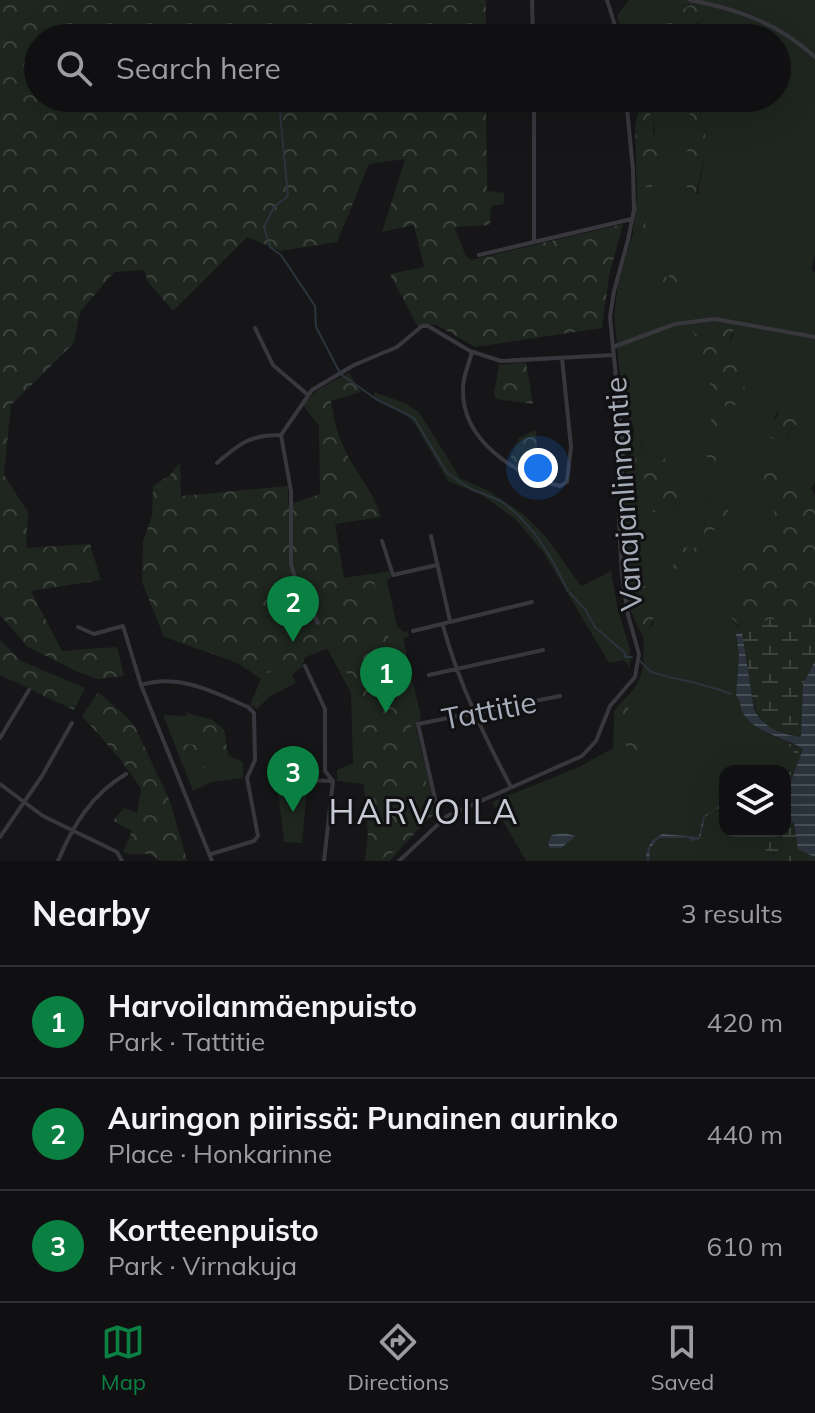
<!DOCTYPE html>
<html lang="en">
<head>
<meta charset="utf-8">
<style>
  :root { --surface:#101012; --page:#1e1e20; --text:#f1f3f6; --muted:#9c9d9f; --line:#303032; --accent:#0b8043 }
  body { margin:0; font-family:Mulish,sans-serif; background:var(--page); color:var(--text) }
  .controls { position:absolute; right:24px; bottom:24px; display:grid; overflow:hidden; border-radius:16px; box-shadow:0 8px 32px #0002 }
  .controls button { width:72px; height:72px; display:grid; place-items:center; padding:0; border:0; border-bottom:2px solid var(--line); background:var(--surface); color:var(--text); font:40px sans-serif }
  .you { position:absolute; left:538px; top:468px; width:28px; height:28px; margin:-20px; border:6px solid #fff; border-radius:50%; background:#1a73e8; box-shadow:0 0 0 12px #1a73e833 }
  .badge { display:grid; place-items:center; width:52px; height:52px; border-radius:50%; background:var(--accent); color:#fff; font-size:26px; font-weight:700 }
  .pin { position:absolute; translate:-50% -66px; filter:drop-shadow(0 2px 4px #0008) }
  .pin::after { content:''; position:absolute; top:42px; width:28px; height:24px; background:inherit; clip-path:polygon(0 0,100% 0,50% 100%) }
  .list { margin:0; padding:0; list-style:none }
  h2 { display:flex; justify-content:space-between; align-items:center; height:104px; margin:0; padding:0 32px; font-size:34px }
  h2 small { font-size:26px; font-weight:400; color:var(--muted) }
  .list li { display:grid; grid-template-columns:52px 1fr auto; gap:24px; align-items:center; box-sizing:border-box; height:112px; padding:0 32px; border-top:2px solid var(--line) }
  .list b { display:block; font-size:30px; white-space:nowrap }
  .list p { margin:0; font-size:26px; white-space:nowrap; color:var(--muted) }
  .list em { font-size:26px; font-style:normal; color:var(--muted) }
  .icon { flex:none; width:44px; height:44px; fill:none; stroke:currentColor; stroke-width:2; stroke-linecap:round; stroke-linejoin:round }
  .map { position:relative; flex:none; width:815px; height:861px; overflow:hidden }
  .search { position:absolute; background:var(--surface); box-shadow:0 8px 32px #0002; left:24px; right:24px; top:24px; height:88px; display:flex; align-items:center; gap:20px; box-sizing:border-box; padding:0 28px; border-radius:44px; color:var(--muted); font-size:30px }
  .sheet { height:440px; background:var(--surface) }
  nav { display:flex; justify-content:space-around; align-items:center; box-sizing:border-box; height:112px; border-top:2px solid var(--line); background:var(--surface); font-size:22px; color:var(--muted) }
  nav a { display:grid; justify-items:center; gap:4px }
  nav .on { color:var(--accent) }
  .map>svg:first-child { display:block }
</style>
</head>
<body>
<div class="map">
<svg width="815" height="861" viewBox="0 0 815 861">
  <defs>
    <pattern id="forest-crowns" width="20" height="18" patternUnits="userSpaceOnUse" patternTransform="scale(2)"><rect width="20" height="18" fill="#1e261f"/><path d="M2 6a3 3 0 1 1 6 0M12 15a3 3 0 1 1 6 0" fill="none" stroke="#3c433d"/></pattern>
    <pattern id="wetland-marsh" width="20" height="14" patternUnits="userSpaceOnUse" patternTransform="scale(2)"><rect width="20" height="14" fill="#1e261f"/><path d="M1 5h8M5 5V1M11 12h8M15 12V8" fill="none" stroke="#3c433d"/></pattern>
    <pattern id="water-rules" width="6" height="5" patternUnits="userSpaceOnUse" patternTransform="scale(2)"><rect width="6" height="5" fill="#2b343d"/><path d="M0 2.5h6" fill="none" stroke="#474f57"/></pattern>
  </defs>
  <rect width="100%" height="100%" fill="#161618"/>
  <path fill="#1e261f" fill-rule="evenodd" d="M 629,0 L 815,0 L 815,255 L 812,269 L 815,273 L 815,483 L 811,488 L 815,495 L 793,487 L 770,498 L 777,518 L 759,544 L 731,617 L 742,633 L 736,635 L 739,656 L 736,696 C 742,702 740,707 744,714 C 752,726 770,736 783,740 L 783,746 L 786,745 L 793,748 L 794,757 L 789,764 L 783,767 L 783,771 L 725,771 L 725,831 L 760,831 L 762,845 L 774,861 L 526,861 L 492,802 L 579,767 L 613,748 L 614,711 C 642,680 645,679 643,637 L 654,623 L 634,589 L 627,593 L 623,523 L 627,456 L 631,455 L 634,429 L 627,415 L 624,418 L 614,316 L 618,283 L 633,233 L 645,228 L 641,197 L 637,197 L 637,188 L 650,187 C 653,164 656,144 654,122 C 653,112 645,108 645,98 L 684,98 L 694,123 L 687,152 L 687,208 L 700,208 C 694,187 704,177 704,156 C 705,136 702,117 696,98 L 777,98 L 777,38 L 685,38 L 685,32 L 718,10 L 676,34 L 676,38 L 623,38 L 617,15 ZM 718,324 L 734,334 L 729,344 L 726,408 ZM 777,411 L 797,424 L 787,437 L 773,423 ZM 641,443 L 645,453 L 665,459 L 678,497 L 674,507 L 636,464 ZM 706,497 L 725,503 L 733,523 L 704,534 Z
    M 374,392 L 405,403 L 419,412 L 460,478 L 489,491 L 523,514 L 547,538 L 581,586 L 611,571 L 618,610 L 630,649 L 630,667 L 624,660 L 609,663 L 543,552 L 516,520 L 482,495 L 448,481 L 415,424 L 405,414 L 374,400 Z
    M 389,571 L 391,578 L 387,580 L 397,626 L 403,632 L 407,631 L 409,636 L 403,638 L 421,717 L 416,728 L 436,813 L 416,830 L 390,861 L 365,861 L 368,834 L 364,784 L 337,781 L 337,770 L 353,763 L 351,693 L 327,648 L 305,657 L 303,666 L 292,675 L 296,683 L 269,697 L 257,709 L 250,705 L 261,679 L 236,662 L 281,589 Z
    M 186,713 L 212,720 L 224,729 L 228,755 L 243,762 L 243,778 L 212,782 L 193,791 L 163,715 L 186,716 Z
    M 308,780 L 302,843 L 284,842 L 277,783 Z"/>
  <path fill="url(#forest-crowns)" d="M 0,0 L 486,0 L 486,38 L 38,38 L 38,98 L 486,98 L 487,191 L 504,193 L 504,204 L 491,206 L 490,225 L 454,227 L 466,256 L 471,260 L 623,224 L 609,276 L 602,328 L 475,347 L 437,325 L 424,324 L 418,327 L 390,274 L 424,267 L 414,225 L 382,232 L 405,159 L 369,164 L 337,242 L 281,251 L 247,237 L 173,311 L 148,282 L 144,270 L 114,272 L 80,312 L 74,343 L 11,405 L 4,475 L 28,512 L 26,548 L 90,544 L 101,580 L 31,591 L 62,651 L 117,647 L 124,676 L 98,679 L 78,672 L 28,647 L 0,615 Z
    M 691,5 L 719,10 L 720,15 L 694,24 L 685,32 L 685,38 L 676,38 L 676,34 L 665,33 L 664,20 Z
    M 684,98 L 696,98 L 710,154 L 704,160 L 696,193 L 701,196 L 701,208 L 687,208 L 687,152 L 693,123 Z
    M 645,102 L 645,108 L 654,118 L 653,132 L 658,151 L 652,187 L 637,188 L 635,123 L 642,104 Z
    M 637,197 L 641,197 L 649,202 L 645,228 L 633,233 Z
    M 660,268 L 664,268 L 667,280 L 671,273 L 677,272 L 686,277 L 687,282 L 679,290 L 675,302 L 670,294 L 664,296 L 655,293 L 664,288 L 660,281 Z
    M 721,321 L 735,324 L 729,344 L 747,370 L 743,397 L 731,409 L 725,408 L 718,324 Z
    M 693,331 L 701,340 L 716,348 L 719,385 L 717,405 L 709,406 L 708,400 L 711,396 L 710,381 L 706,374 L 708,370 L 700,347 L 694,347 L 689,332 Z
    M 526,362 L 533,404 L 496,399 L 494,394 L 499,365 Z
    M 349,373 L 361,392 L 331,401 C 334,419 337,434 345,450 C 357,475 373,490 381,517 L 335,524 L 344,578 L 372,574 L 434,814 C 411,834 397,861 365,861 L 368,834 L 357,693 L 333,646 L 267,673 L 164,637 L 142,582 L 143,542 L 152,516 L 153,486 L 170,475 L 180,462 L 181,496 L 288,486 L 288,505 L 320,494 L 319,426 L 303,405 L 317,390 Z
    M 779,398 C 791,402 796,412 797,424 L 782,442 L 761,434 L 759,426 L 772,423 L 778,415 Z
    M 715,412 L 717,427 L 723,431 L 715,464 L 704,454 L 691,429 L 695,418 L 709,441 L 712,441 L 715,435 L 710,416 Z
    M 536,430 L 538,475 L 525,472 L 509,461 L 519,438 Z
    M 637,436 L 645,453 L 665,459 L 676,468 L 678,497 L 670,513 L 653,512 L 643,473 L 636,464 L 633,444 Z
    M 755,449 L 794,473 L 793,487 L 815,495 L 815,613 L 738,625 L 731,617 L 743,552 L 759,544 L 776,518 Z
    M 706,497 L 725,503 L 734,523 L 704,534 Z
    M 676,547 L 697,548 L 694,563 L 682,571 L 673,568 Z
    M 642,585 L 648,588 C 656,609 657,620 643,637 L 632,614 L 627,593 Z
    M 0,640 L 21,661 L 85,688 L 74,710 L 0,675 Z
    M 98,692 L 126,716 L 135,727 L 170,801 L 187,861 L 159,861 C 148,848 136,858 123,852 L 132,831 L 113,821 L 124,808 L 137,813 L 141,789 L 121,760 L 82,716 Z
    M 624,699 L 638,732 L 643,737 L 640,750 L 633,750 L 626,746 L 620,706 Z
    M 186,713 L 212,720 L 224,729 L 228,755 L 237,765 L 215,764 L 210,738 L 203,733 L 191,732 Z
    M 178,744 L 199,745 L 205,771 L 189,773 Z"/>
  <path fill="url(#wetland-marsh)" d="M 815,613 L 815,661 L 803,684 L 801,737 C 791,735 779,733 769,728 C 746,715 750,651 738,625 Z
    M 783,740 L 803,749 L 785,797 L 785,771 L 782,767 L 789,764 L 794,756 L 793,748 L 786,745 L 782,747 Z
    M 785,811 L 794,820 L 798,850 L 815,857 L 815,861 L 774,861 L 762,845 L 760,831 L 785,831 Z"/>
  <path fill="url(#water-rules)" d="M 742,633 L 754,709 C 764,729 780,734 801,737 L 803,684 L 815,661 L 815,857 L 798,850 L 794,822 L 785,825 L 785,822 L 792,819 L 785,811 L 785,797 L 803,749 C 786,738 754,733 743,713 C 739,706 742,702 736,696 L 739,656 L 736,634 Z
    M 723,803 L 725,809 L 715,809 L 705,817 L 700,839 L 692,841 L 688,838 L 659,838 L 650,848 L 649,861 L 647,861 L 646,853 L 652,840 L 662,834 L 699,837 L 703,817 Z
    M 564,833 L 576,836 L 561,848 L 550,848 L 548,843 L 552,835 Z"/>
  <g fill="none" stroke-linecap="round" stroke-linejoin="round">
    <path stroke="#2b343d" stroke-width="2" d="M 281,98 L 279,102 L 288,196 L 274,207 L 264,227 L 270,247 L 281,255 L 315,306 L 316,327 L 339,371
      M 342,375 L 376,399 L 414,418 L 447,473 L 471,489 L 501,501
      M 502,502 C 534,525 551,556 568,591
      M 570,593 L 585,609 L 595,627 L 625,653 L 625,657 L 632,657
      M 640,661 L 651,672 L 666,676
      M 668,677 L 697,683
      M 698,684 L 721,690
      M 722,691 L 731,694"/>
    <path stroke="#37373d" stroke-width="4" d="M 532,0 L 533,38
      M 607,0 L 619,38
      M 690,0 C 738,9 779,24 815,57
      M 534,98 L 534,241
      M 479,255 L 632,219
      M 255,328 L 273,365 L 308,395
      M 613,347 L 675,324 L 715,319 L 815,337
      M 472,352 C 469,364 463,376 463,388 C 461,441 516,475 560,486 L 567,482 L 571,447 L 562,358
      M 281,435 L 291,491 L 291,564 L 297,585 L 318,623
      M 217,463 C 240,443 250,435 281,435 L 312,390 L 354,365 L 397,347 L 422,326 L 428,326 L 470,351 L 501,361 L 613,355
      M 431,536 L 450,621
      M 382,541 L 393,575 L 437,565
      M 443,626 C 459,683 483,734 511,787
      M 78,627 L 94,634 L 123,626 L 141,685 L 212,861
      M 413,631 L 532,602
      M 305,666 L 325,709 L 325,771 L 333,781 L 324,861
      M 429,675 L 543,650
      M 141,685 C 179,673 214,692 248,707 L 254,713 L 255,760 L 247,778 L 258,836 L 254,841 L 211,854
      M 0,738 L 29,690
      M 296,780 L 333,781
      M 0,784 L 43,816 L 117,852 L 122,861
      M 440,821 L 418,724 L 560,696
      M 0,837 L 42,776 L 72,723
      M 58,861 C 73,825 92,794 126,774
      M 399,861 L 447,816 L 582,756 L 596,741 L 610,706 L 635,677 L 639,654 L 628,615 L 622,575 L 619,523 L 623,449 L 610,317 L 614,291 L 628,240 L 634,210 L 633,170 L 626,98"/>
  </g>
  <g text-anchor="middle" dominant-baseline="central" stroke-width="6" stroke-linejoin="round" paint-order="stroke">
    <g font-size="30" fill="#a7acb9" stroke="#111113">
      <text transform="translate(623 494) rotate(-94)">Vanajanlinnantie</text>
      <text transform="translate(489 710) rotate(-11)">Tattitie</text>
    </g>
    <g font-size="34" letter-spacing="2" fill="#c8cbd5" stroke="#111113">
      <text x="424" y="811">HARVOILA</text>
    </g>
  </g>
</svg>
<div class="controls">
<button><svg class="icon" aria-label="layers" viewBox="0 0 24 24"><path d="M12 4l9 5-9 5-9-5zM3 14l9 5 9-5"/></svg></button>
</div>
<div class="you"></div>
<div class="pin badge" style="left:386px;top:713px">1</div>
<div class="pin badge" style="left:293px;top:642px">2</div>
<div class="pin badge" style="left:293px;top:812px">3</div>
<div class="search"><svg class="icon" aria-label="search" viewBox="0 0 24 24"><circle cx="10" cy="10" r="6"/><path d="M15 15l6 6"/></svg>Search here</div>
</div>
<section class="sheet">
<h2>Nearby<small>3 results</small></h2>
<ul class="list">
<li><span class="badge">1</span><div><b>Harvoilanmäenpuisto</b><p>Park · Tattitie</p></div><em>420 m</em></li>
<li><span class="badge">2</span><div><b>Auringon piirissä: Punainen aurinko</b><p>Place · Honkarinne</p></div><em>440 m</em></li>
<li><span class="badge">3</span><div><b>Kortteenpuisto</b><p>Park · Virnakuja</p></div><em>610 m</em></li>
</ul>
</section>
<nav>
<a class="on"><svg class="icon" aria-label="map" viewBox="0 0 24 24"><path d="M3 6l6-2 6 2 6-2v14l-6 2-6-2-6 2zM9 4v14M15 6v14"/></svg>Map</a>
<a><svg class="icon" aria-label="directions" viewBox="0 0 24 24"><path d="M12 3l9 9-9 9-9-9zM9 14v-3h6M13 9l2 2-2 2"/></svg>Directions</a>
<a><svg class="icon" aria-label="saved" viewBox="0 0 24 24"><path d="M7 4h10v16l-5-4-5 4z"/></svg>Saved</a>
</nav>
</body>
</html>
